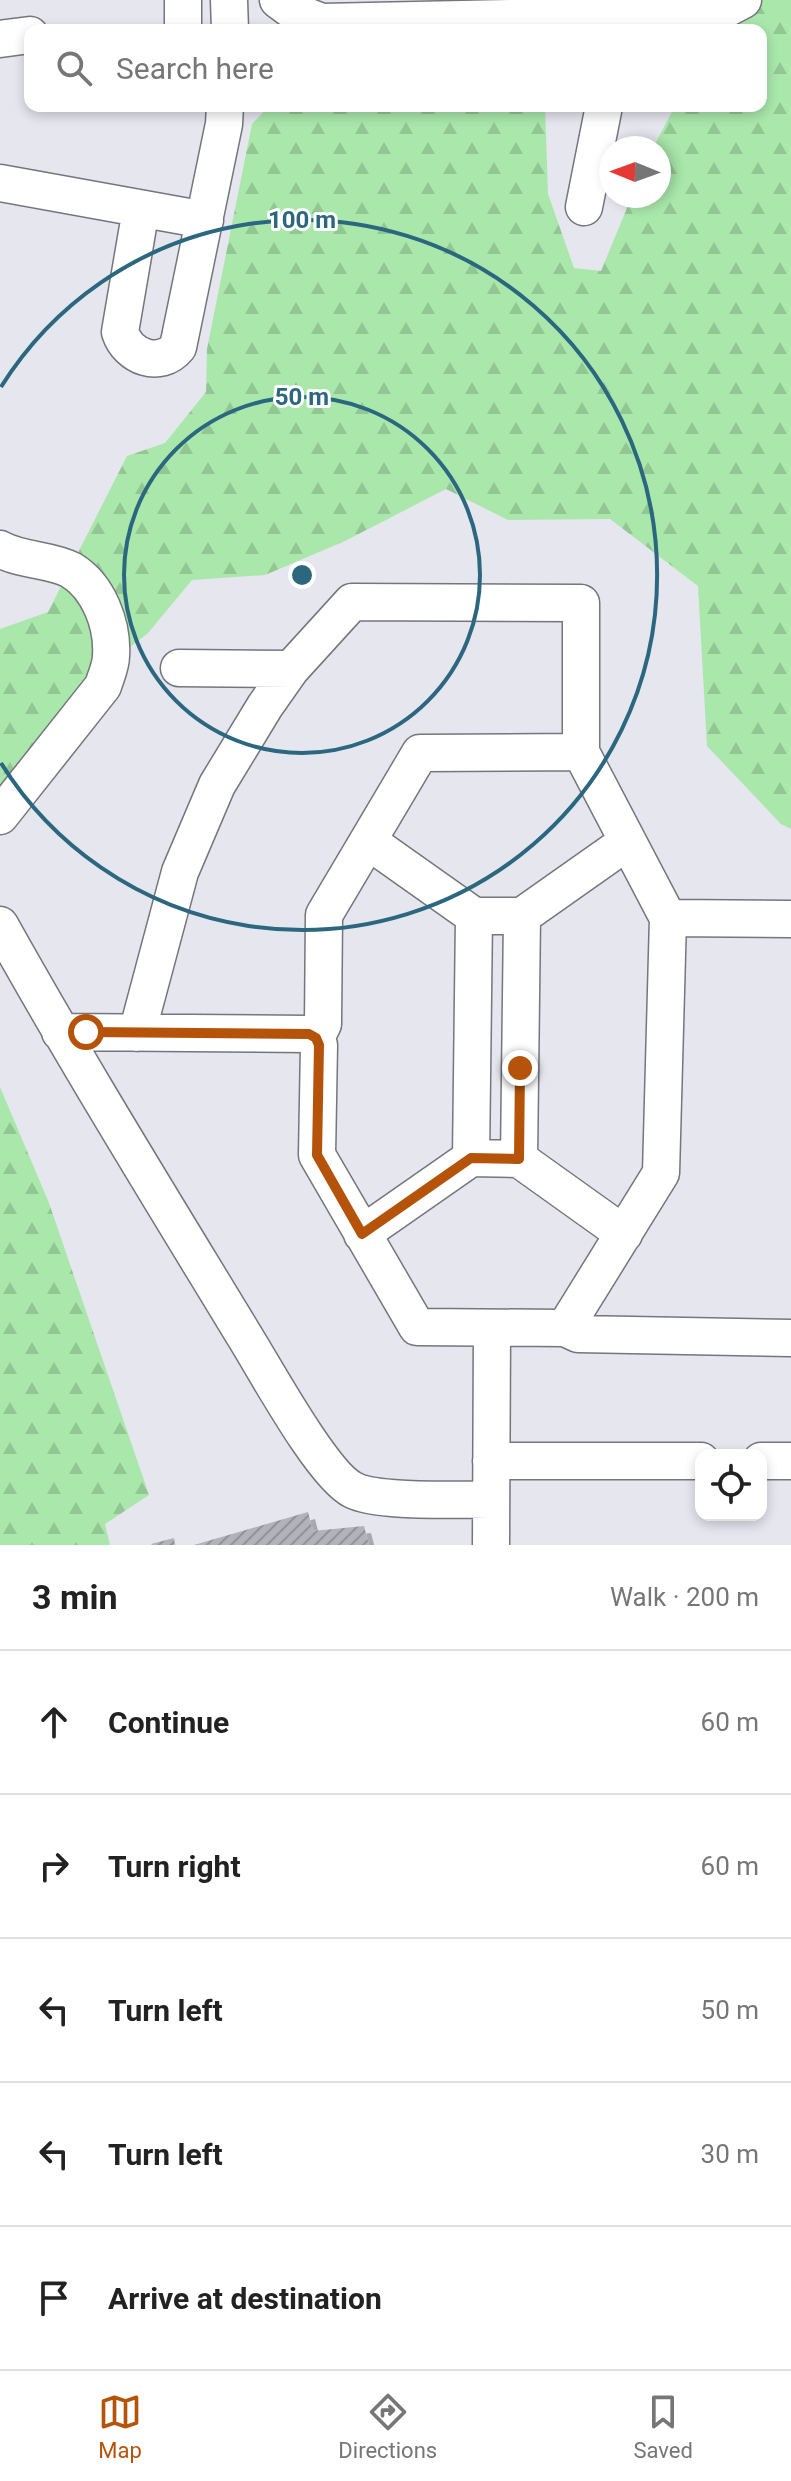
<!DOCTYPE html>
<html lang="en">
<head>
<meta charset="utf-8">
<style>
  :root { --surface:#fff; --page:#f6f6f6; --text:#222; --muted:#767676; --line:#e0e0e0; --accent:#b45309 }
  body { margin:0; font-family:Roboto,sans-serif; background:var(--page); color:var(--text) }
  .controls { position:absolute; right:24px; bottom:24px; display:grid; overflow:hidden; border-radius:16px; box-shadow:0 4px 12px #0003 }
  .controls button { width:72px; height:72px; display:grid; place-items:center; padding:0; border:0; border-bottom:2px solid var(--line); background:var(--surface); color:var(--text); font:40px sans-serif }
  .compass { position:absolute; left:599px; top:136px; width:72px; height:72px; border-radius:50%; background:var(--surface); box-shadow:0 4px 12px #0003; rotate:271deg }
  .stop { position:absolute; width:24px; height:24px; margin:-18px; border:6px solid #b45309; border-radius:50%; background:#fff }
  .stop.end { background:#b45309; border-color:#fff; box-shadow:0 2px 8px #0008 }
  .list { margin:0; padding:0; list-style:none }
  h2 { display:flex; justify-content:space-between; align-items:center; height:104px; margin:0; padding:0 32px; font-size:34px }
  h2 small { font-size:26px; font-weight:400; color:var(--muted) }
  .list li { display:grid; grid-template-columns:52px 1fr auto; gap:24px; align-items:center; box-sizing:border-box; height:144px; padding:0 32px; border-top:2px solid var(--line) }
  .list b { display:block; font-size:30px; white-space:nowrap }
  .list em { font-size:26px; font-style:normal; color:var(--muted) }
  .icon { flex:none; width:44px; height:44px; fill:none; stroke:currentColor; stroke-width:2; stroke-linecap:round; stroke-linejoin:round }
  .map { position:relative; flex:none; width:791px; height:1545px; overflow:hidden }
  .search { position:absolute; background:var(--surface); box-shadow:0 4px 12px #0003; left:24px; right:24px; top:24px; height:88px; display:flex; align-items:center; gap:20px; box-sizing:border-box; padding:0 28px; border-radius:16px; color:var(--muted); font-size:30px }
  .sheet { height:824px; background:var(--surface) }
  nav { display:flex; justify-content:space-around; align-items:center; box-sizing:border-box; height:112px; border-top:2px solid var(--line); background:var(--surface); font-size:22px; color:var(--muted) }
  nav a { display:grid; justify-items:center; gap:4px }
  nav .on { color:var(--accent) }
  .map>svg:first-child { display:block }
</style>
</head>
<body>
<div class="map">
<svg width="791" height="1545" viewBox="0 0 791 1545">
  <defs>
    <pattern id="forest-firs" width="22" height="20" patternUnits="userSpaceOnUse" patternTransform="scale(2)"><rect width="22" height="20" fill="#a9e7ab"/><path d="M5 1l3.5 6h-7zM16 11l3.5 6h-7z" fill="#92c794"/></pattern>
    <pattern id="building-hatch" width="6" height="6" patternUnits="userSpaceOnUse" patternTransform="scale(2)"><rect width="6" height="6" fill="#b2b2bb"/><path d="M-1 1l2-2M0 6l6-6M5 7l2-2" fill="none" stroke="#929299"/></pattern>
    <filter id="shadow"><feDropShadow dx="7" dy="7" stdDeviation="0" flood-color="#0004"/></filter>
  </defs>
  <rect width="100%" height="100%" fill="#e5e6ee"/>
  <path fill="url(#forest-firs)" d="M 719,0 L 791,0 L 791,829 L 781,824 L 707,746 L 698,586 L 610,519 L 508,520 L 446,489 L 345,541 L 265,575 L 192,580 L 148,633 L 82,684 L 0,786 L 0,629 L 48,612 L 127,456 L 165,443 L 206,392 L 207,349 L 252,124 L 269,106 L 545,106 L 548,194 L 574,268 L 601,271 L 632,196 L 659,196 L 659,148 L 653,148 L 675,106 L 761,106 L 761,30 L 711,30 Z
    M 0,1087 L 49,1203 L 149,1495 L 105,1524 L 110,1545 L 0,1545 Z"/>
  <path fill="url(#building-hatch)" filter="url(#shadow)" d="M 308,1512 L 313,1531 L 364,1526 L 369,1545 L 194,1545 Z
    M 174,1538 L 175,1545 L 152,1545 L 151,1544 Z"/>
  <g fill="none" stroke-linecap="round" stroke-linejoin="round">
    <g stroke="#74757d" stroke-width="39">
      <path id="minor" d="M 183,0 L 183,30
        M 229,0 L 230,30
        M 278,0 L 293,11 L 322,22 L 697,14 L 724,10 L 743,0
        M 0,39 L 30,35
        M 0,183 L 205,220
        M 584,207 L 604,106
        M 141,209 L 120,332 C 128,357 160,369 178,347 L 224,124 L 225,106
        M 0,549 C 22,561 50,559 71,570 C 99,587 113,625 111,656 C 111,666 106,676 103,686 L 0,816
        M 179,668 L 291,669
        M 368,841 L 474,916 L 522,916 L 519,1159
        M 522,916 L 627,842
        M 668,918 L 791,919
        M 0,925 C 77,1063 160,1197 242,1332 C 263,1365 322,1475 353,1490 C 378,1503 460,1499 491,1500
        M 60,1032 L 309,1034 L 316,1038
        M 137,1033 L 180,872 L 217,785 L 265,706 L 291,669 L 352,602 L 581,603 L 581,752 L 420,753 L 324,915 L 323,1024 L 316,1038 L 319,1045 L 317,1155 L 417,1327 L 565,1328 L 578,1334 L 791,1338
        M 471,1158 L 474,916
        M 362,1234 L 471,1158 L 519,1159 L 624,1234
        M 565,1328 L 661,1173 L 668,918 L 581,752
        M 491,1461 L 701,1461
        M 761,1461 L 791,1461
        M 491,1545 L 492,1329"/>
    </g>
    <use href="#minor" stroke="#fff" stroke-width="36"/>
  </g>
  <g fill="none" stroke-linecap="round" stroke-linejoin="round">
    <path stroke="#b45309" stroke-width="10" d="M 86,1032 L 309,1034 L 316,1038 L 319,1045 L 317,1155 L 362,1234 L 471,1158 L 519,1159 L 520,1068"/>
  </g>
  <g fill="none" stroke="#2c6780" stroke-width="4">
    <circle cx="302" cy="575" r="178"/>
    <path d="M1 387A355 355 0 1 1 1 763"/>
  </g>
  <circle cx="302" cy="575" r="12" fill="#2c6780" stroke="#fff" stroke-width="4"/>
  <g font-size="24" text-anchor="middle" font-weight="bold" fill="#2c6780" stroke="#fff" stroke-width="6" stroke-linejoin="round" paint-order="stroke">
    <text x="302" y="228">100 m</text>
    <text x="302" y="405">50 m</text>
  </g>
</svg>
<div class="controls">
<button><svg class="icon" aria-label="locate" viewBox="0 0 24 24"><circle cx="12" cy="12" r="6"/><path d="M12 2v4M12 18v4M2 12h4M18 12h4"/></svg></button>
</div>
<svg class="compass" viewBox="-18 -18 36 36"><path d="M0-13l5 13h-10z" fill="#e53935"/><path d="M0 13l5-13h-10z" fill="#767676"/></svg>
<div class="stop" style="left:86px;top:1032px"></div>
<div class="stop end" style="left:520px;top:1068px"></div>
<div class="search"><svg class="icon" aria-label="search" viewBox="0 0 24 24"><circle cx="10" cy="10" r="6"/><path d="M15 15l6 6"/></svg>Search here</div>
</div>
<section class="sheet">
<h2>3 min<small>Walk · 200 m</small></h2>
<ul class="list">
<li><svg class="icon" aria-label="ahead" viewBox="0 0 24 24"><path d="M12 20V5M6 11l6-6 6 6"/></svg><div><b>Continue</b></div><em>60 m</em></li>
<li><svg class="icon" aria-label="right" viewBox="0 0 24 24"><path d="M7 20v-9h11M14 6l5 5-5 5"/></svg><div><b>Turn right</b></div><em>60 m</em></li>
<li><svg class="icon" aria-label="left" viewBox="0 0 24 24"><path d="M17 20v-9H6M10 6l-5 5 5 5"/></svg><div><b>Turn left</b></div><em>50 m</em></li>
<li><svg class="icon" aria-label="left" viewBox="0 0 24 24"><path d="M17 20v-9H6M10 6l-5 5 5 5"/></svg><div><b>Turn left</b></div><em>30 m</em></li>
<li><svg class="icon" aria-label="arrive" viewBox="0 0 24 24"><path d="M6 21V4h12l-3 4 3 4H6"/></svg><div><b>Arrive at destination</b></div></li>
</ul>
</section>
<nav>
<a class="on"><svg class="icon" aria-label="map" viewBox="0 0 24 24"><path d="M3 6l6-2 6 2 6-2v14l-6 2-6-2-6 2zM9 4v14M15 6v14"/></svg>Map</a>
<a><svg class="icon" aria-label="directions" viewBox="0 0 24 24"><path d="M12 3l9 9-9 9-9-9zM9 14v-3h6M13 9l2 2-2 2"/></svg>Directions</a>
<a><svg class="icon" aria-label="saved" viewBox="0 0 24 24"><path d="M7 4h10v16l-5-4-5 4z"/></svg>Saved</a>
</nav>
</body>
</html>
